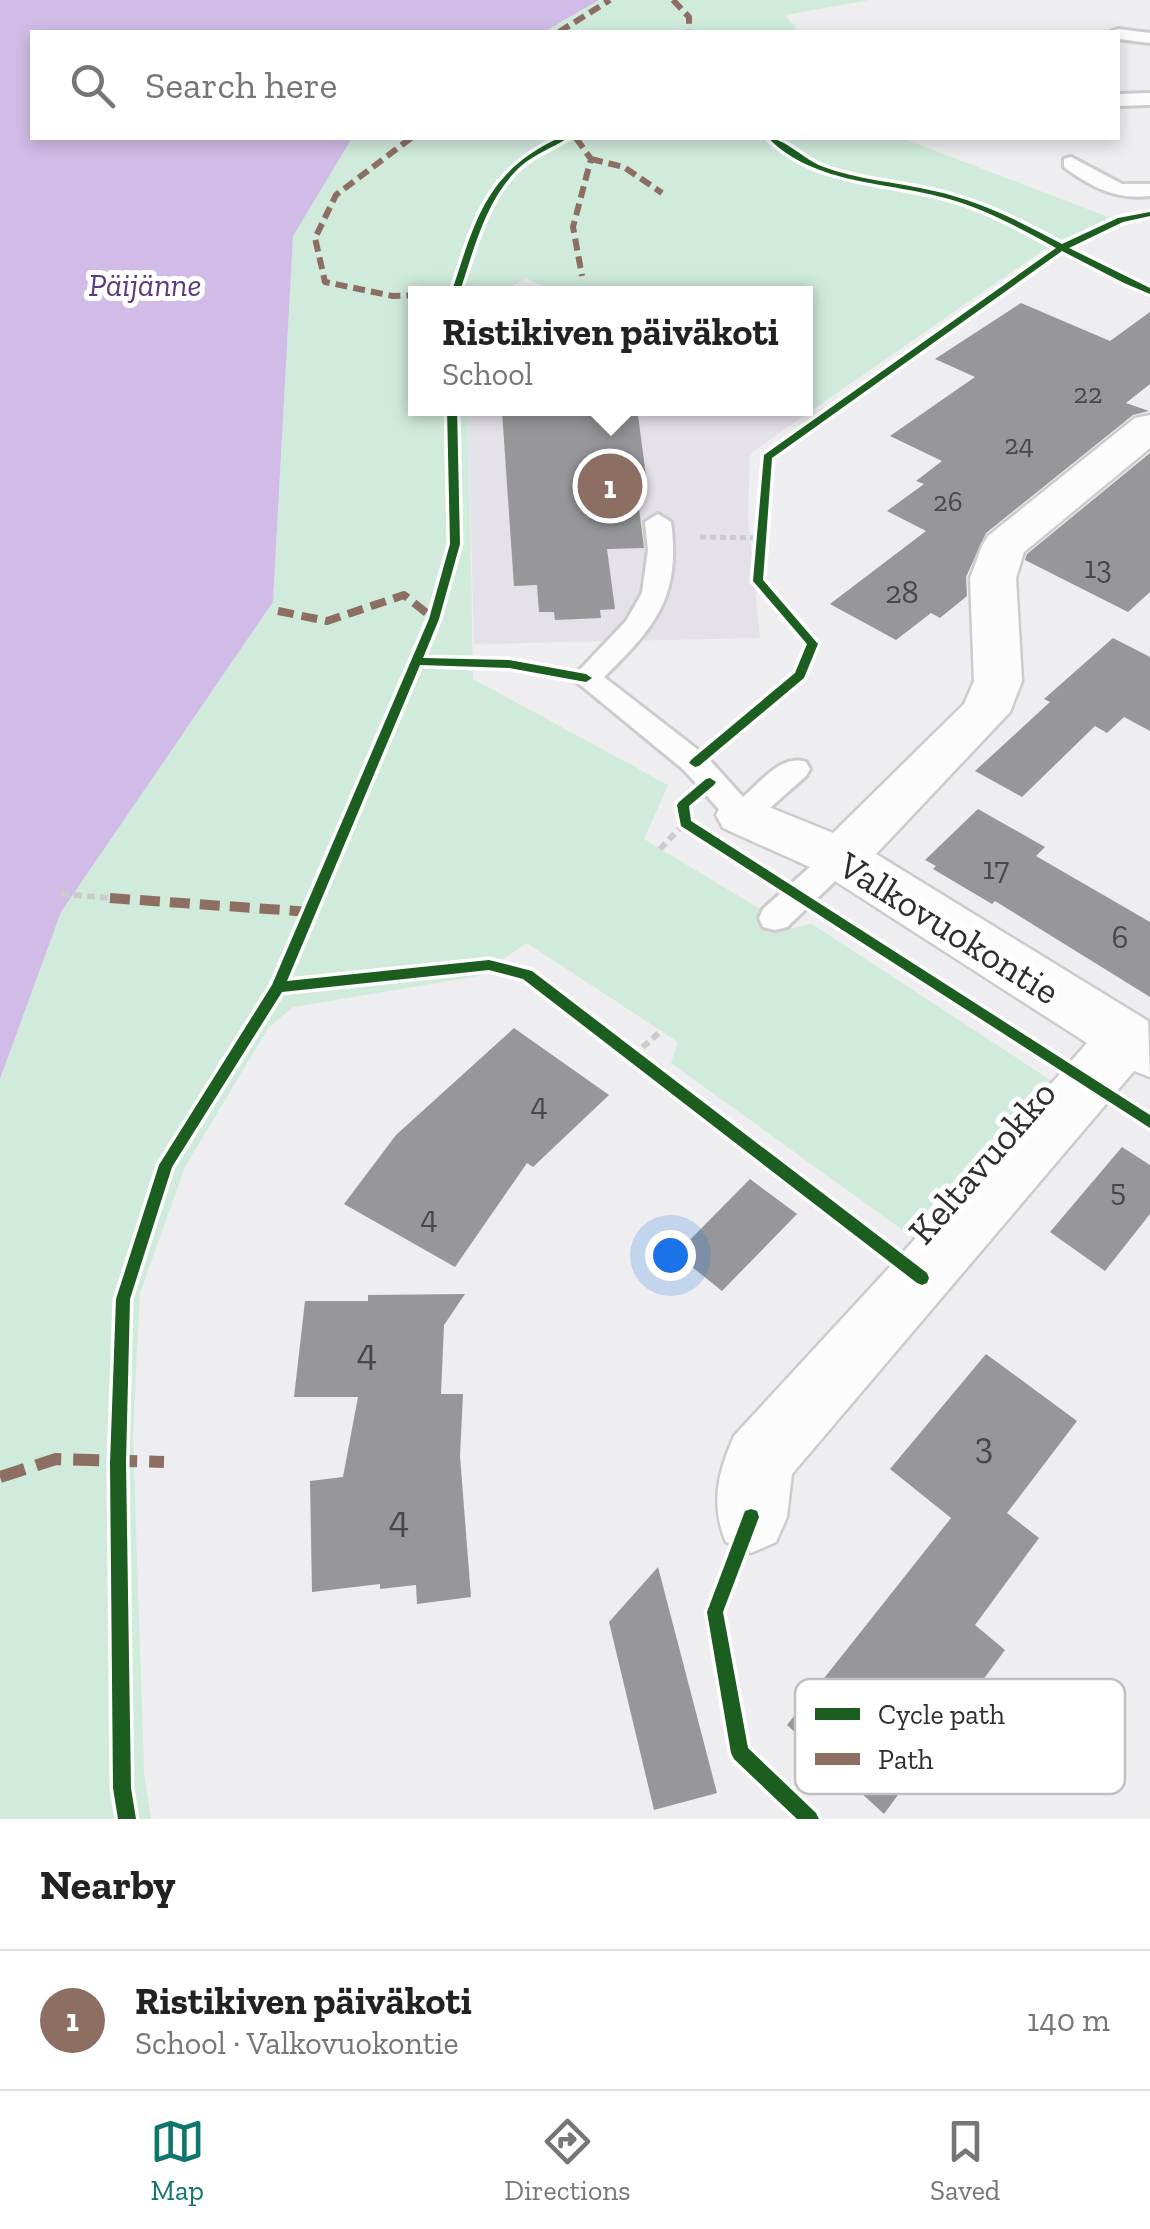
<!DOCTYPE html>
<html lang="en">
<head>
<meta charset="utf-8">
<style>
  :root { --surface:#fff; --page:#f2f2f2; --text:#222; --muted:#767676; --line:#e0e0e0; --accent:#0f766e }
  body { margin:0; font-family:"Zilla Slab",serif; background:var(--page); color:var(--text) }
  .you { position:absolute; left:670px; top:1255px; width:35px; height:35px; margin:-25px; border:8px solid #fff; border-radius:50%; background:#1a73e8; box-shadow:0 0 0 15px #1a73e833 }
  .badge { display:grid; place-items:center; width:65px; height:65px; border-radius:50%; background:var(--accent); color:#fff; font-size:32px; font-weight:700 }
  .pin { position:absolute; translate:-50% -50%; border:5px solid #fff; box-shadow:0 2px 10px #0006 }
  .popup { position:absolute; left:408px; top:286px; width:405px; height:130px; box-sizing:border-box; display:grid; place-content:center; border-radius:0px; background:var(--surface); filter:drop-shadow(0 2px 8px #0005); font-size:32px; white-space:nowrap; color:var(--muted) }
  .popup b { font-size:38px; color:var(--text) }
  .popup::after { content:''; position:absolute; left:50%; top:100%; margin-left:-20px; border:20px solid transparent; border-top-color:var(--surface) }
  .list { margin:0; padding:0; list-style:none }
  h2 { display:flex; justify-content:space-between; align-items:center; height:130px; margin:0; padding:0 40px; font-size:42px }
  h2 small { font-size:32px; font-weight:400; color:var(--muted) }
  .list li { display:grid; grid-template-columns:65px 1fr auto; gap:30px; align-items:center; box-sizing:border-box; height:140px; padding:0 40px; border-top:2px solid var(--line) }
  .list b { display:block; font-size:38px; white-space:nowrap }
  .list p { margin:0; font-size:32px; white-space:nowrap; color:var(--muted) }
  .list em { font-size:32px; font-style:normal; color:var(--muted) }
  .icon { flex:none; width:55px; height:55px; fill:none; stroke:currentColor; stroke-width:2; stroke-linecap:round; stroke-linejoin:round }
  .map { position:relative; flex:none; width:1150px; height:1819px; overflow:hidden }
  .search { position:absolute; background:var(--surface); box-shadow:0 5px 15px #0003; left:30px; right:30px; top:30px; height:110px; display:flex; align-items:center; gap:25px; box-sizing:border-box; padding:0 35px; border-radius:0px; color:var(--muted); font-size:38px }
  .sheet { height:270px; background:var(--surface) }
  nav { display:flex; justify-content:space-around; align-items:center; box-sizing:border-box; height:140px; border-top:2px solid var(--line); background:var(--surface); font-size:28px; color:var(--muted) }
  nav a { display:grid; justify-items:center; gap:5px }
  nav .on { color:var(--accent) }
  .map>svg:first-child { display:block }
</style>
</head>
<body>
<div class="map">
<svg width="1150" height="1819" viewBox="0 0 1150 1819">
  <rect width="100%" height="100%" fill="#eeedef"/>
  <path fill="#e4e1e9" d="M 799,408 L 808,413 L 750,454 L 748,518 L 760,638 L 474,644 L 468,409 Z"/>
  <path fill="#d0ebdc" d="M 599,0 L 869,0 L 785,15 L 799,32 L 544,32 Z
    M 352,138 L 902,138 L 1111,218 L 1042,251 L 808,413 L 799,409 L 805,408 L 805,294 L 558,293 L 526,278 L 500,293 L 415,294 L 415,408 L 468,409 L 473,679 L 668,785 L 644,839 L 792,928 L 812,924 L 1058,1085 L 915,1239 L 671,1063 L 678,1042 L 527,943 L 478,976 L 293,1007 L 268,1028 L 185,1167 L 140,1293 L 133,1434 L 144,1772 L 151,1819 L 0,1819 L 0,1079 L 61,912 L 273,602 L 293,235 Z"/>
  <path fill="#d1bce7" d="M 0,0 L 599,0 L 544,32 L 32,32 L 32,138 L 352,138 L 293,236 L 273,602 L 61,912 L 0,1079 Z"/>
  <path fill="#979698" d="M 1021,303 L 1110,341 L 1150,312 L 1150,384 L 1126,403 L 1149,411 L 1133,415 L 986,533 L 966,577 L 967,596 L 940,618 L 931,613 L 896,640 L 830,604 L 926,531 L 887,511 L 924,484 L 916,481 L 942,461 L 890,436 L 975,377 L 935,359 Z
    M 523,408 L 637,408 L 646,476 L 635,477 L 644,548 L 607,549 L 615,609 L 600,610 L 601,618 L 555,620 L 554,612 L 539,612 L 537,585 L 514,586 L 502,411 Z
    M 1150,453 L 1150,592 L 1128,612 L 1025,560 L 1027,554 Z
    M 1113,638 L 1150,657 L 1150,731 L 1124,717 L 1107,733 L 1095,726 L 1022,797 L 975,771 L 1050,702 L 1044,699 Z
    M 978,809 L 1045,847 L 1036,856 L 1150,922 L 1150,997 L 995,901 L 992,904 L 933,869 L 936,866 L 925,860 Z
    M 514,1028 L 609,1095 L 533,1167 L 527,1163 L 455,1267 L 344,1204 L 396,1135 Z
    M 1122,1147 L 1150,1165 L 1150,1214 L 1105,1271 L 1050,1232 Z
    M 750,1179 L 797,1214 L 722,1291 L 676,1254 Z
    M 465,1294 L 444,1325 L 441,1394 L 463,1394 L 460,1456 L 471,1597 L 417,1604 L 416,1585 L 380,1589 L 380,1584 L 312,1592 L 310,1481 L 343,1477 L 358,1397 L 294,1397 L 305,1301 L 368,1301 L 368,1295 Z
    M 986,1354 L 1077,1421 L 1007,1513 L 1039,1538 L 975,1625 L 1005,1650 L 884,1814 L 787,1725 L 951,1518 L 890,1469 Z
    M 658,1567 L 717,1793 L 654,1810 L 609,1622 Z"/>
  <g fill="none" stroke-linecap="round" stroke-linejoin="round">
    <g stroke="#cccbcd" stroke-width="6">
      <path id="lane" d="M 1118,29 L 1150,33 L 1150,43 L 1118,39 L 1118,32 L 1110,32 Z
        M 1150,93 L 1150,105 L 1118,106 L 1118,94 Z
        M 1071,157 L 1122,184 L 1150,184 L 1150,196 C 1116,200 1091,187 1064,167 L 1064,159 Z
        M 658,514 L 671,522 C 681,597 655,627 604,677 L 706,756 L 743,797 C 761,782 781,754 806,762 L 810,769 L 806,776 L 753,823 L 742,826 L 731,823 L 684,770 L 572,678 L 626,621 L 642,593 L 648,550 L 645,522 Z
        M 840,846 L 851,850 L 856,858 L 851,866 L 787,927 L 775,930 L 763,927 L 759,918 L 763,909 L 829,850 Z"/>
    </g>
    <g stroke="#cccbcd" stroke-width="5">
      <path id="street" d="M 1150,415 L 1150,448 L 1024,552 L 1016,578 L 1022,681 L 1010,712 L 876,854 L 1148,1021 L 1150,1077 L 1134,1071 L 792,1474 L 787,1517 L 776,1542 L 751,1553 L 726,1542 C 710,1505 718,1472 734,1436 L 899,1257 L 1087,1043 L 821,872 L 723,828 L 716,815 L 723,802 L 742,796 L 833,833 L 964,704 L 974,681 L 970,578 L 982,546 L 988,536 L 1135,418 Z"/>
    </g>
    <path stroke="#cccccd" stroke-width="5" stroke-dasharray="6 4" stroke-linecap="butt" d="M 700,537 L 759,538"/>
    <path stroke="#cccccd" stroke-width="6" stroke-dasharray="8 5" stroke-linecap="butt" d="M 660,849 L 685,823
      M 61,894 L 110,898
      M 633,1056 L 661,1031"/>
    <use href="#lane" fill="#fcfcfd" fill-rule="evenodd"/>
    <use href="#street" fill="#fcfcfd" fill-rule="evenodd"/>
    <path stroke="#8d6e63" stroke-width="6" stroke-dasharray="12 6" stroke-linecap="butt" d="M 673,0 L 689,17 L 689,32
      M 559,32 L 610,0
      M 411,138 L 336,195 L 315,238 L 325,282 L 393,296 L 415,295
      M 576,138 L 591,159 L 573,227 L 582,276
      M 591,159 L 624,167 L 662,193"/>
    <path stroke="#8d6e63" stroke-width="8" stroke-dasharray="16 8" stroke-linecap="butt" d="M 278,611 L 327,621 L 404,595 L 434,619"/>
    <path stroke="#8d6e63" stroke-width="10" stroke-dasharray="20 10" stroke-linecap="butt" d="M 110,898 L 311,912"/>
    <path stroke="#8d6e63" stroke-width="12" stroke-dasharray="26 12" stroke-linecap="butt" d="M 0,1477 L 56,1459 L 164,1462"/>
    <g stroke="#fff" stroke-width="7">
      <path id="cycleway" d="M 559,138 L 568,138 C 552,148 535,154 521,166 C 485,199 474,250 459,294 L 451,294 C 475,222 485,172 559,138 Z
        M 768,138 C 784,138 804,159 821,166 C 857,180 897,182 934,191 C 980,201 1021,222 1062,244 L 1118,218 L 1150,212 L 1150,216 L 1123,222 L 1069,248 L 1150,288 L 1150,294 L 1124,283 L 1062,251 L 772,458 L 763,580 L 818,644 L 804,678 L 699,766 L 695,767 L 689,763 L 691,760 L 795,673 L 807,644 L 753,581 L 764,455 L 1056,248 C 1022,229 987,210 949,199 C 887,181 817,186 768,138 Z
        M 447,408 L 457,408 L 460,544 L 439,619 L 423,658 L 509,660 L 586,674 L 592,678 L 586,682 L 509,668 L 420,665 L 287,981 L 489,960 L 532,971 L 927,1273 L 929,1278 L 927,1283 L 922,1285 L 917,1283 L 523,979 L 489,970 L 282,992 L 172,1167 L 130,1299 L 126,1463 L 131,1788 L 136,1819 L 118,1819 L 113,1788 L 110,1463 L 116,1299 L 159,1165 L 272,985 L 429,619 L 450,544 Z
        M 710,778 L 716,782 L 714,785 L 689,806 L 691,821 L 1150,1115 L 1150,1128 L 681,826 L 677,805 L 679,802 L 706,779 Z
        M 751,1509 L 757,1511 L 759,1517 L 723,1612 L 748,1748 L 816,1813 L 819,1819 L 797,1819 L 734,1759 L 731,1753 L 707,1612 L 745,1511 Z"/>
    </g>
    <use href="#cycleway" fill="#1b5e20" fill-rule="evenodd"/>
  </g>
  <g text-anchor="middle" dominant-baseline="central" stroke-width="10" stroke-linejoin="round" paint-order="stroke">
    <g font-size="28" fill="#484749">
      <text x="1088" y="393">22</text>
      <text x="1019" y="444">24</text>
      <text x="948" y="501">26</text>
    </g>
    <g font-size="32" font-style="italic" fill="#5d3980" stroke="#fff">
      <text x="145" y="285">Päijänne</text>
    </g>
    <g font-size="32" fill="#484749">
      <text x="1098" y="567">13</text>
      <text x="902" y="592">28</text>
      <text x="996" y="868">17</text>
      <text x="1120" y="937">6</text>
      <text x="539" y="1104">4</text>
      <text x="1118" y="1190">5</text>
      <text x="429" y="1217">4</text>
    </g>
    <g font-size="38" fill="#2e2d2f" stroke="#fff">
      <text transform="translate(949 928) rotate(32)">Valkovuokontie</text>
      <text transform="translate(982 1162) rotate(-49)">Keltavuokko</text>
    </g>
    <g font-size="38" fill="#484749">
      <text x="367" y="1352">4</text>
      <text x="984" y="1445">3</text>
      <text x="399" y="1519">4</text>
    </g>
  </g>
  <rect x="795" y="1679" width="330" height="115" rx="15" fill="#fff" stroke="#c0c0c1" stroke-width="2.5"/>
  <rect x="815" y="1708" width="45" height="12" fill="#1b5e20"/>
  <rect x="815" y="1753" width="45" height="12" fill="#8d6e63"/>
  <g font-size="28" fill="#2e2d2f">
    <text x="878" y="1724">Cycle path</text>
    <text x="878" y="1769">Path</text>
  </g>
</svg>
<div class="you"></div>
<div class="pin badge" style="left:610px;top:486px;background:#8d6e63">1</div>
<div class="popup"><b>Ristikiven päiväkoti</b>School</div>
<div class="search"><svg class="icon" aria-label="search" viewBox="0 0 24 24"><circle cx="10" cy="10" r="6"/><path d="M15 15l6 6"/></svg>Search here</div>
</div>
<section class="sheet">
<h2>Nearby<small></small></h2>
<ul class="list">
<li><span class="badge" style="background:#8d6e63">1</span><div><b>Ristikiven päiväkoti</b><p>School · Valkovuokontie</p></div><em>140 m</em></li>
</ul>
</section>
<nav>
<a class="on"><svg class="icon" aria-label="map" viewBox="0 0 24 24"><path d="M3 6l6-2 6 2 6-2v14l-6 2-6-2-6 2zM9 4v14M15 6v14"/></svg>Map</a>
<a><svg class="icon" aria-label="directions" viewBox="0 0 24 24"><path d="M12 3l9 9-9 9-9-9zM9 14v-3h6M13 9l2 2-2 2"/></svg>Directions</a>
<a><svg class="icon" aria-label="saved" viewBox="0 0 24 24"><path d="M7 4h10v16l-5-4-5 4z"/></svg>Saved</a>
</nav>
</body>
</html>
